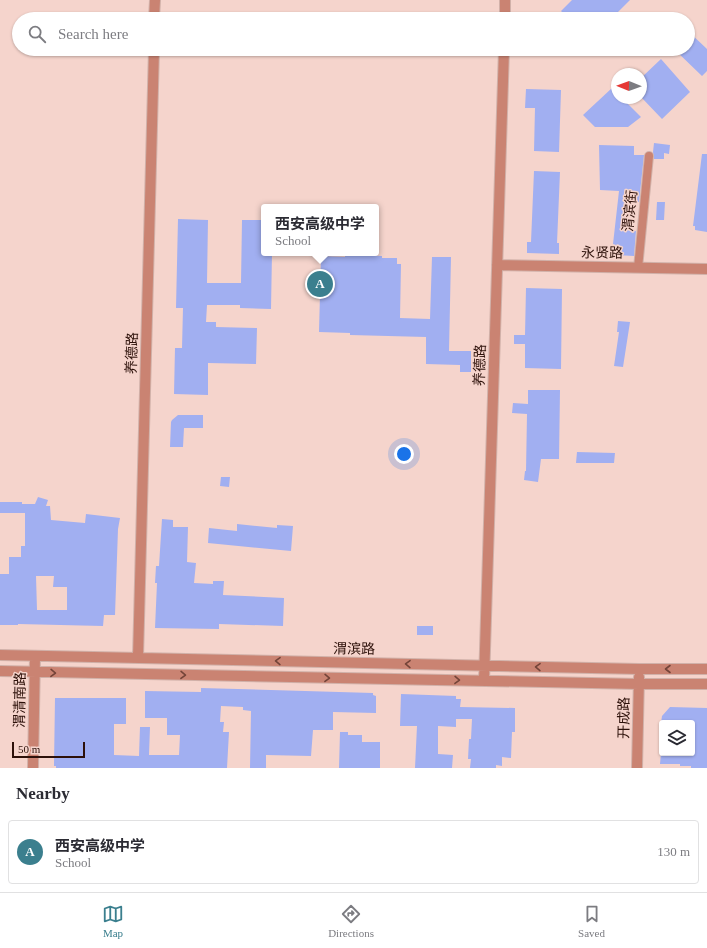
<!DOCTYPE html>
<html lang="en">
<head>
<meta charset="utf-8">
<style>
  :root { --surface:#fff; --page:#f2f2f3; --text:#2b2b33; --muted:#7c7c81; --line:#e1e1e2; --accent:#3b7f8e }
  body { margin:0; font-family:"Times New Roman","Noto Sans SC",serif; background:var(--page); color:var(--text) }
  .controls { position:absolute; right:12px; bottom:12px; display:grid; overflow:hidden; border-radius:4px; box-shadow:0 1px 3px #0004 }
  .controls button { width:36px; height:36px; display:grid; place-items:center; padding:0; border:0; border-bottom:1px solid var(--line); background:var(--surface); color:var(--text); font:20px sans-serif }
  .compass { position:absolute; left:611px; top:68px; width:36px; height:36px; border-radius:50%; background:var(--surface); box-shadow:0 1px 3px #0004; rotate:271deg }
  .scale { position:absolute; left:12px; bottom:10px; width:73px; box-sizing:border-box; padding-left:4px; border:2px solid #2d110a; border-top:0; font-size:11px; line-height:14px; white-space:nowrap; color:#2d110a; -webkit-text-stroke:3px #f5d4cc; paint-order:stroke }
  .you { position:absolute; left:404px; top:454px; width:14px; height:14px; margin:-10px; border:3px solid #fff; border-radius:50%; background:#1a73e8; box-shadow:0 0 0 6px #1a73e833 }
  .badge { display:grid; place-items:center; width:26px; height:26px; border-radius:50%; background:var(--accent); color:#fff; font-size:13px; font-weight:700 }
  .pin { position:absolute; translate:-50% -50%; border:2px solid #fff; box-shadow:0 1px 4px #0006 }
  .popup { position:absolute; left:261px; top:204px; width:118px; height:52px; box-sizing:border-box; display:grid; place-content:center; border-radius:4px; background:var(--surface); filter:drop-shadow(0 1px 3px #0005); font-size:13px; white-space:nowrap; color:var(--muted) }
  .popup b { font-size:15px; color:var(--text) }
  .popup::after { content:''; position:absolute; left:50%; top:100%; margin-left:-8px; border:8px solid transparent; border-top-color:var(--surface) }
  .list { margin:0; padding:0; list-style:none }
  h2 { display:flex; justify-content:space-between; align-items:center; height:52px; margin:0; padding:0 16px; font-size:17px }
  h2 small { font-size:13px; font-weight:400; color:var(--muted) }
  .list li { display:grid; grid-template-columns:26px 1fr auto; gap:12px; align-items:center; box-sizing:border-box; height:64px; margin:0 8px 8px; padding:0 8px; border:1px solid var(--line); border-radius:4px }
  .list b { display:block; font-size:15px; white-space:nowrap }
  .list p { margin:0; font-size:13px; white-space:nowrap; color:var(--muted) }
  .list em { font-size:13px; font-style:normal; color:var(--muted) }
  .icon { flex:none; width:22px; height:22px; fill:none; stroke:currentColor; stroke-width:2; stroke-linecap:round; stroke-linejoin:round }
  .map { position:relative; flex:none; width:707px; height:768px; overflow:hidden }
  .search { position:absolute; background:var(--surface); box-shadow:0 1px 3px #0004; left:12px; right:12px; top:12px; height:44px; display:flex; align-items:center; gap:10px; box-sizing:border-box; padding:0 14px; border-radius:22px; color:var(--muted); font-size:15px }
  .sheet { height:124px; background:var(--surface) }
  nav { display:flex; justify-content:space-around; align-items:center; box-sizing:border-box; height:56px; border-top:1px solid var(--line); background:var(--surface); font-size:11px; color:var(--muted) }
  nav a { display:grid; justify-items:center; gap:2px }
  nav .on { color:var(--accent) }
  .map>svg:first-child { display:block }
</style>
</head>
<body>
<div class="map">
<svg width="707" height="768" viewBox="0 0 707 768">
  <rect width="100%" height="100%" fill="#f5d4cc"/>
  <path fill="#a1aff1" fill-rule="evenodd" d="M 572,0 L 630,0 L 611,19 L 569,19 L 561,11 Z
    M 688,31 L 707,49 L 707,71 L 702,76 L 674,49 L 688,49 Z
    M 661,59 L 690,92 L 662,119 L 641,97 L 641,78 Z
    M 612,88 L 617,93 L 617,98 L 622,98 L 641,117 L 628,127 L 595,127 L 583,115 Z
    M 526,89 L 561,90 L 559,152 L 534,151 L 535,108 L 525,108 Z
    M 654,143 L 670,145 L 669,154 L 664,153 L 664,159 L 654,159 L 653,152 Z
    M 599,145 L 634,146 L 634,155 L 644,155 L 639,202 L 628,201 L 624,230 L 636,231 L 634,256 L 616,255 L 616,245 L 613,244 L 619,191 L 600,190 Z
    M 702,154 L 707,154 L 707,232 L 695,230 L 695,226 L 693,226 Z
    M 534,171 L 560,172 L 557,243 L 559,243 L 559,254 L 527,253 L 527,242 L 531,242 Z
    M 657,202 L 665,202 L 664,220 L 656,220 Z
    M 178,219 L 208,220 L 207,283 L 241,283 L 242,220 L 264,220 L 264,253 L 272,253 L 271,309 L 240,308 L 240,305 L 207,305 L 206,322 L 216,322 L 216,327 L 257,328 L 256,364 L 208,363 L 208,395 L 174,394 L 175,348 L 182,348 L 183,308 L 176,308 Z
    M 345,255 L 382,256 L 382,258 L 397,258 L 397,264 L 401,264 L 400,318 L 430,319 L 432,257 L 451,257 L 449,351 L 471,351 L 471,372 L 460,372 L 460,365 L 426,364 L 426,337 L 350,335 L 350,333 L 319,332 L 321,256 L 345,257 Z
    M 526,288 L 562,289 L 561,369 L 525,368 L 525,344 L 514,344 L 514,335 L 525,335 Z
    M 618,321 L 630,322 L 623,367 L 614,366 L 619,332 L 617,332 Z
    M 528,390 L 560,390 L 559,459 L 541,459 L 538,482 L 524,480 L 525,471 L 526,471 L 527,414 L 512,413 L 513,403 L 528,404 Z
    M 178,415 L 203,415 L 203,428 L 184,428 L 183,447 L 170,447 L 171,422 L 172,420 Z
    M 577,452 L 615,453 L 614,463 L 576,463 Z
    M 221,477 L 230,477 L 229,487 L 220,486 Z
    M 38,497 L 48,500 L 46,506 L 50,506 L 51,520 L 85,523 L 86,514 L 120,518 L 118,529 L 115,615 L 104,615 L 103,626 L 18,624 L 18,625 L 0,625 L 0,574 L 9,574 L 9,557 L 21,557 L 21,546 L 25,546 L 25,513 L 0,513 L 0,502 L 22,502 L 22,504 L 35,504 ZM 36,576 L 54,576 L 53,587 L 67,587 L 67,610 L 37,610 Z
    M 162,519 L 173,520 L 173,527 L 188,527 L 187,562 L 196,563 L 194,583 L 213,584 L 213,581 L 224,581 L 223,595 L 284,598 L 283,626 L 219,624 L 219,629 L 155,628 L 157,583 L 155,583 L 156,566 L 159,566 Z
    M 237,524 L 277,528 L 277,525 L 293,526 L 291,551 L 208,543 L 209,528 L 237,531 Z
    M 417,626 L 433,626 L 433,635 L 417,635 Z
    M 201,688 L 373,693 L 373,695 L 376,696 L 376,713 L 333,712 L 333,730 L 313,730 L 311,756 L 266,755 L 266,768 L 250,768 L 251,711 L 243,710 L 243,707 L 221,706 L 220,722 L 224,722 L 223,732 L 229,732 L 227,768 L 56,768 L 56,766 L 54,766 L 55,698 L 126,698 L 126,724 L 114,724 L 114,755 L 139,756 L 140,727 L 150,727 L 149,755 L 179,755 L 180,735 L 167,735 L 167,718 L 145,718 L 145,691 L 201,692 Z
    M 401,694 L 456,696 L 456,699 L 461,699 L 460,707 L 515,708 L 515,732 L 512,732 L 511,758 L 502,757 L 502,766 L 496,765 L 496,768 L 470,768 L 471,759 L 468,759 L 469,739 L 471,739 L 472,719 L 456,719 L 456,727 L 438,726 L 438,754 L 453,755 L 452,768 L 415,768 L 417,726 L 400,726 Z
    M 670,707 L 707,708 L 707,768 L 691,768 L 691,766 L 680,766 L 680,764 L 660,764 L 661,753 L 692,753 L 692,723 L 661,723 L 662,716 Z
    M 340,732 L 348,732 L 348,735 L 362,735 L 362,742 L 380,742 L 380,768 L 339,768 Z"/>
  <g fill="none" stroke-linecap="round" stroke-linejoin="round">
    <g stroke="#d1b1a9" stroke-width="10">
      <path id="minor" d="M 638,268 L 649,156"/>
    </g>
    <g stroke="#d1b1a9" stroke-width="12">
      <path id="tertiary" d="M 154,19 L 155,0
        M 505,19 L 505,0
        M 497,265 L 707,269
        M 0,655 L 639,669 L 707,669
        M 138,658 L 154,49
        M 0,671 L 639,684 L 707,684
        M 484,681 L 504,49
        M 33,768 L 35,656
        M 637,768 L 639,677"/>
    </g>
    <use href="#minor" stroke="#ca8372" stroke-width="8"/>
    <use href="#tertiary" stroke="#ca8372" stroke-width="10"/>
  </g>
  <defs><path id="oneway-chevron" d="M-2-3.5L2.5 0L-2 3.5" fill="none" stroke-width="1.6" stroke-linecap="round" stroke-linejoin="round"/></defs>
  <g stroke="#744439">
    <use href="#oneway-chevron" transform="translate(278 661) rotate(-179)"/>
    <use href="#oneway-chevron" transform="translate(408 664) rotate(-179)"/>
    <use href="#oneway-chevron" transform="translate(538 667) rotate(-179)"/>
    <use href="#oneway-chevron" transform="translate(668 669) rotate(-180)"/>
    <use href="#oneway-chevron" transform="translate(53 673) rotate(1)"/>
    <use href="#oneway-chevron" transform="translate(183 675) rotate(1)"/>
    <use href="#oneway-chevron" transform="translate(327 678) rotate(1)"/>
    <use href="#oneway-chevron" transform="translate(457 680) rotate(1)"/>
  </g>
  <g text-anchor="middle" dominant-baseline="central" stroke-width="3" stroke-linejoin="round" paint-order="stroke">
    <g font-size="14" fill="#2d110a" stroke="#f5d4cc">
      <text transform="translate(630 211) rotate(-84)">渭滨街</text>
      <text transform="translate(602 253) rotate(1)">永贤路</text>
      <text transform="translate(132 353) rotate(-88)">养德路</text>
      <text transform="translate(480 365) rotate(-88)">养德路</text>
      <text transform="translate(354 649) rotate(1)">渭滨路</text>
      <text transform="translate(20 700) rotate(-89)">渭清南路</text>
      <text transform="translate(624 718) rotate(-89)">开成路</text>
    </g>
  </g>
</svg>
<div class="controls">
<button><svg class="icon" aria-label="layers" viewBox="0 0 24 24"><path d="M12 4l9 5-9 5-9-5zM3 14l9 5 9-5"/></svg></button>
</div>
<svg class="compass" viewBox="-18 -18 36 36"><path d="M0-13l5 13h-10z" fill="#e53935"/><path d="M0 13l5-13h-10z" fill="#7c7c81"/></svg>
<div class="scale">50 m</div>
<div class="you"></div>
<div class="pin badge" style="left:320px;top:284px">A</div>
<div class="popup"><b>西安高级中学</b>School</div>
<div class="search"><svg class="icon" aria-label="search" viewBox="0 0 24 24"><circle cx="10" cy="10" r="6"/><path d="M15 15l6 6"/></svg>Search here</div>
</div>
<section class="sheet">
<h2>Nearby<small></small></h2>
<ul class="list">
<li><span class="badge">A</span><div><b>西安高级中学</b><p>School</p></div><em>130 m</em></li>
</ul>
</section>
<nav>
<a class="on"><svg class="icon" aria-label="map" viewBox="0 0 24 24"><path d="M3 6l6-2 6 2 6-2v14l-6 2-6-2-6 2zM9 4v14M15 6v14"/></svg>Map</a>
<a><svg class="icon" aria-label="directions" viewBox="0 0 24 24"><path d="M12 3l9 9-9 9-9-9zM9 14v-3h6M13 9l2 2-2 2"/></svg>Directions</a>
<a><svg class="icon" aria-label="saved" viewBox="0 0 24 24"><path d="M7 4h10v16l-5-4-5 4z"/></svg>Saved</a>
</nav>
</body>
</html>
